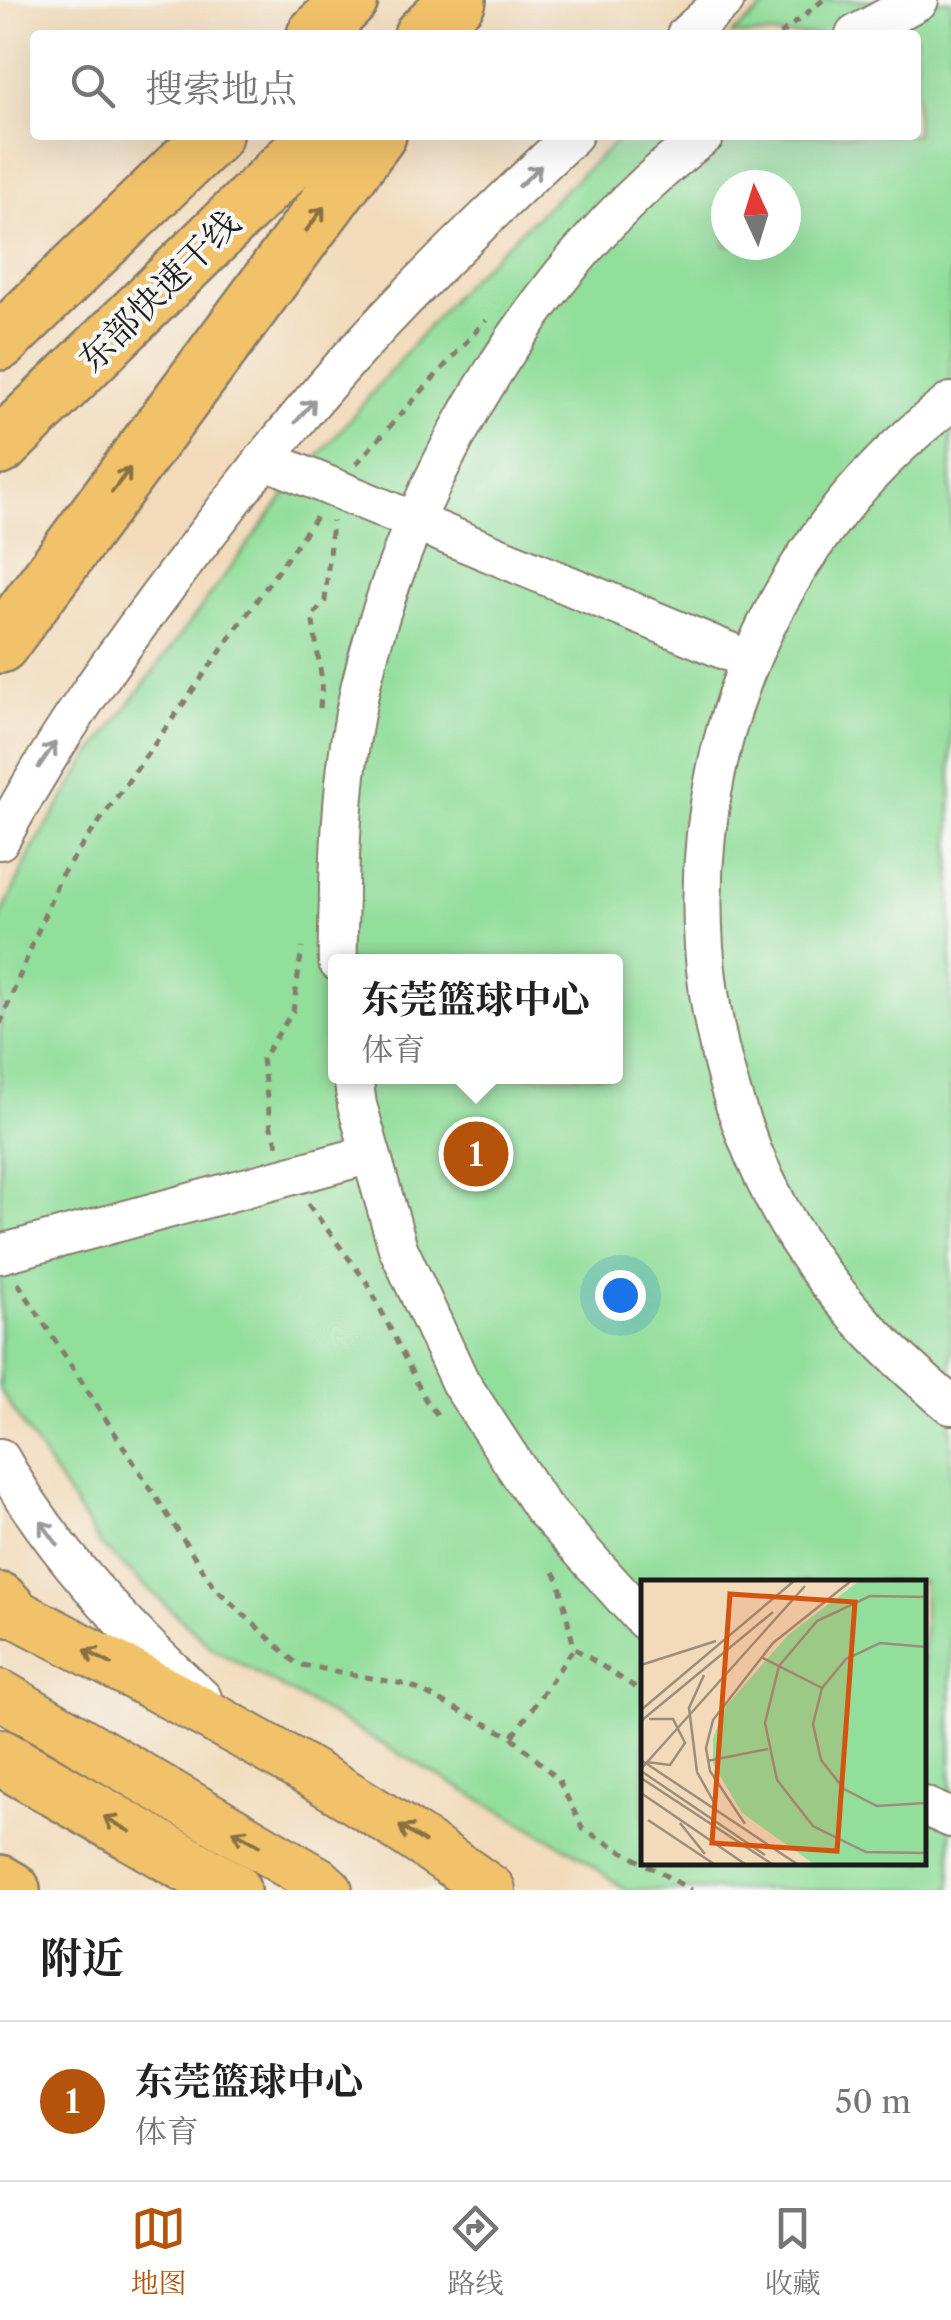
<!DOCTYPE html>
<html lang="zh">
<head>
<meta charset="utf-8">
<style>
  :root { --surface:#fff; --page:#f6f6f6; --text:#222; --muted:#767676; --line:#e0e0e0; --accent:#b45309 }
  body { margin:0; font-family:"Libre Caslon Text","Noto Serif SC",serif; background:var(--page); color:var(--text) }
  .compass { position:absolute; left:711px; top:170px; width:90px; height:90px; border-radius:50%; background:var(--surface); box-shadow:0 10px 40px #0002; rotate:356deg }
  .you { position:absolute; left:620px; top:1295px; width:35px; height:35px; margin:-25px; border:8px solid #fff; border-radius:50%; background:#1a73e8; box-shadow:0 0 0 15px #1a73e833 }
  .badge { display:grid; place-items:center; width:65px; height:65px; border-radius:50%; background:var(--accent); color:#fff; font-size:32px; font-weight:700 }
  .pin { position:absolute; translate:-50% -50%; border:5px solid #fff; box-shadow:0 2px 10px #0006 }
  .popup { position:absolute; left:328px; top:954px; width:295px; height:130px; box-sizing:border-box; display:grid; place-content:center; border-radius:10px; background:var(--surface); filter:drop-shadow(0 2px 8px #0005); font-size:32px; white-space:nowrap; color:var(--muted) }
  .popup b { font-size:38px; color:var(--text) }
  .popup::after { content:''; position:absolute; left:50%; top:100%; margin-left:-20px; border:20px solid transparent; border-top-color:var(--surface) }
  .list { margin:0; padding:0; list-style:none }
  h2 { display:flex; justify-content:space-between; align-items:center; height:130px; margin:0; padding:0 40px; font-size:42px }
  h2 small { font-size:32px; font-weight:400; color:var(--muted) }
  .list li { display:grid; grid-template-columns:65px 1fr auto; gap:30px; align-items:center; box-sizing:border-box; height:160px; padding:0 40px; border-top:2px solid var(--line) }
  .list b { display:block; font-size:38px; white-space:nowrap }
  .list p { margin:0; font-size:32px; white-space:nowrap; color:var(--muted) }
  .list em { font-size:32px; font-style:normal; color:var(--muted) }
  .icon { flex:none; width:55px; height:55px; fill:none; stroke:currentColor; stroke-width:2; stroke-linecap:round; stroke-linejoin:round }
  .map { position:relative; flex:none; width:951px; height:1890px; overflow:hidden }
  .search { position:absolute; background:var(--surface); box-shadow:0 10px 40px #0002; left:30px; right:30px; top:30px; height:110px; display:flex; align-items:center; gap:25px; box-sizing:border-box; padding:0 35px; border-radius:10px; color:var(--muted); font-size:38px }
  .sheet { height:290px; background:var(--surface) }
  nav { display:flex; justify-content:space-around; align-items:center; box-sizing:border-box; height:140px; border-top:2px solid var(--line); background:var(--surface); font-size:28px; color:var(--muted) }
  nav a { display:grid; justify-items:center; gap:5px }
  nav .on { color:var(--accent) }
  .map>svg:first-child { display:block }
</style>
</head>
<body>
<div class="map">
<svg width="951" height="1890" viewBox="0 0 951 1890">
  <rect width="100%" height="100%" fill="#f6f6f2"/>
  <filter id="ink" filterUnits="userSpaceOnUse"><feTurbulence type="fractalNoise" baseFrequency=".01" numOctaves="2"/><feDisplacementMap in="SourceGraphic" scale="20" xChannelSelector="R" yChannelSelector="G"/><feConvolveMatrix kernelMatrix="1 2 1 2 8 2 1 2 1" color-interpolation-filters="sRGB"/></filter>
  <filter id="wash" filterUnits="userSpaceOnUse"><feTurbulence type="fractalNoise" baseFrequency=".0048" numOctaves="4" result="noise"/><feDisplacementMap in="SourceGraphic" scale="40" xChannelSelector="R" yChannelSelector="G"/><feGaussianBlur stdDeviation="2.25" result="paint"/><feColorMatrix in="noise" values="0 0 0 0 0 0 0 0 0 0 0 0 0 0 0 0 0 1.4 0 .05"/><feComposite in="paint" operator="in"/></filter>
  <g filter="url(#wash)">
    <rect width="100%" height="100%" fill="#f2daba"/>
    <path fill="#92de9b" stroke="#577d5c" stroke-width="2.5" fill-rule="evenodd" d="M 773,0 L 951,0 L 951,1890 L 626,1890 L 577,1854 L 212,1648 L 100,1544 L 0,1390 L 0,919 L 32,850 L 86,762 L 278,504 L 465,283 L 623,135 L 916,135 L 916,35 L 731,35 ZM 726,185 L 786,185 L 786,245 L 726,245 ZM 336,962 L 616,962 L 616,1076 L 336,1076 ZM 644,1582 L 924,1582 L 924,1862 L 644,1862 Z"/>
  </g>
  <g filter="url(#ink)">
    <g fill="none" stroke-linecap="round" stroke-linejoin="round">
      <g stroke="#877b6b" stroke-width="42">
        <path id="minor" d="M 686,35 L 725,0
          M 855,35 L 919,0
          M 951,402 C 700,592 633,929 778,1206 C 820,1285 883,1349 951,1405
          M 264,459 L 749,660
          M 0,840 C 53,741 117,651 185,562 C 241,489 296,417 358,349 C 426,274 499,205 573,135
          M 338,962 C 337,937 339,911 339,886 C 341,811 347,733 367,661 C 419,464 541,259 705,135
          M 353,1076 L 357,1105 L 398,1248 L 460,1382 L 542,1507 L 644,1620
          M 0,1254 L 371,1154
          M 0,1458 C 51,1550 125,1628 202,1698
          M 924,1806 L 951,1818"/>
      </g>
      <g stroke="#877b6b" stroke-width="52">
        <path id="major" d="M 0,1605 C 168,1693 338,1779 491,1890
          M 0,1694 L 318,1881 L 328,1890"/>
      </g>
      <g stroke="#877b6b" stroke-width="60">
        <path id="highway" d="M 315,35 L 350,0
          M 422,35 L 458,0
          M 0,342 L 214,135
          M 0,447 L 318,135
          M 0,645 L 378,135
          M 0,1601 L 8,1609
          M 0,1757 L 232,1890
          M 0,1883 L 12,1890"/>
      </g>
      <path stroke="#877b6b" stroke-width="5" stroke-dasharray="8 8" stroke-linecap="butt" d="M 780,35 L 823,0
        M 356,464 L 486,320
        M 320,708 L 322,681 L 312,616 L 325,601 L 332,521
        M 0,1024 L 60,877 L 316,517
        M 278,1145 L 271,1128 L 262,1059 L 293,1011 L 302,948
        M 308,1204 L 368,1284 L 426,1401 L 441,1419
        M 18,1283 L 214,1587 L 297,1664 L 409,1685 L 512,1737 L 558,1779 L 583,1829 L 691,1890
        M 554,1572 L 559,1581 L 574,1648 L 644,1693
        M 513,1736 L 574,1648"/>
      <use href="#minor" stroke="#fff" stroke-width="38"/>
      <use href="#major" stroke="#f2c26a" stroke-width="48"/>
      <use href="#highway" stroke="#f2c26a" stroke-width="55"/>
    </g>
    <defs><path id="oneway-shaft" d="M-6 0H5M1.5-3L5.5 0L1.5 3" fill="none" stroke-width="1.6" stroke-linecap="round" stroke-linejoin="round" transform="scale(2.5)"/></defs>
    <g stroke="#999">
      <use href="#oneway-shaft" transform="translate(530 176) rotate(-43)"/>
      <use href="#oneway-shaft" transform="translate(305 411) rotate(-50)"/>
      <use href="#oneway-shaft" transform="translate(47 755) rotate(-56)"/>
      <use href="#oneway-shaft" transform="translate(49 1533) rotate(-126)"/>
    </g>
    <g stroke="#876f43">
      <use href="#oneway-shaft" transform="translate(315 219) rotate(-53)"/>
      <use href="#oneway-shaft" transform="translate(121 480) rotate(-53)"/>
      <use href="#oneway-shaft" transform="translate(98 1657) rotate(-152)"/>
      <use href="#oneway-shaft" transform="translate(117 1824) rotate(-150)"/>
      <use href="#oneway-shaft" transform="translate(412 1834) rotate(-148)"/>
      <use href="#oneway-shaft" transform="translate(246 1838) rotate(-150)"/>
    </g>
  </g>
  <g text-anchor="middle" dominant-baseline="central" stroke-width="8" stroke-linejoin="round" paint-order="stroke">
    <g font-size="35" fill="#1c1c1c" stroke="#f6f6f2">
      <text transform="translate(159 291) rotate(-45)">东部快速干线</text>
    </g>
  </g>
  <g transform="translate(641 1580)">
    <rect width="285" height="285" fill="#f2daba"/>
    <path d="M 218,1 L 285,1 L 285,284 L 173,284 L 101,233 L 72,184 L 72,158 L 85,126 L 147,55 Z" fill="#92de9b"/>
    <path fill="none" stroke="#9c8e7b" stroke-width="2.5" d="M 285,17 L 229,16 L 176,41 L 138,86 L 124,143 L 136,200 L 172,246 L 225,272 L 285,273M 285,67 L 239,63 L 205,79 L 181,108 L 172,144 L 180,180 L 203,209 L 236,226 L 285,223M 120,77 L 181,108M 0,85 L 75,61M 63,95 L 48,128 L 56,192 L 75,226M 0,130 L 153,1M 0,141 L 132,32M 0,180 L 156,284M 66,181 L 127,169M 5,182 L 29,185 L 44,163 L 32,139 L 8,139M 0,189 L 164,6M 0,191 L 124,275M 0,198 L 131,284M 0,213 L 104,284M 7,240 L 73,284M 39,243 L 64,274M 104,244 L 69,191 L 65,168 L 72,140 L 132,63 L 210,1"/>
    <path fill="#d4530e" fill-opacity="0.15" stroke="#d4530e" stroke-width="5" d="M 89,14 L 214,22 L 196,271 L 71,263 Z"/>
    <rect width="285" height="285" fill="none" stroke="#1c1c1c" stroke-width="5"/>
  </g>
</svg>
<svg class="compass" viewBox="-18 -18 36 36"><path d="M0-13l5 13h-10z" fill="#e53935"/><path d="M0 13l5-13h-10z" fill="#767676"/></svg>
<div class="you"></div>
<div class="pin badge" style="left:476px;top:1154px">1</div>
<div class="popup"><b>东莞篮球中心</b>体育</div>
<div class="search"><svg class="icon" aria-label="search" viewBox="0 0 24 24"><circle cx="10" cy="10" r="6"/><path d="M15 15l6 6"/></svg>搜索地点</div>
</div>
<section class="sheet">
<h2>附近<small></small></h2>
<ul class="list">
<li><span class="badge">1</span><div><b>东莞篮球中心</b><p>体育</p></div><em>50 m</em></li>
</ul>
</section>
<nav>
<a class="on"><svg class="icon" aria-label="map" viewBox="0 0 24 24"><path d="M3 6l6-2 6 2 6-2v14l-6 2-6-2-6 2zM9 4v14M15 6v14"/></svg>地图</a>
<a><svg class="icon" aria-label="directions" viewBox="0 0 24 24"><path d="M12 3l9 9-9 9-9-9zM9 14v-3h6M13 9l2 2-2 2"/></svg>路线</a>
<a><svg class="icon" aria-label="saved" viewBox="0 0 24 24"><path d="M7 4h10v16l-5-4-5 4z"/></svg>收藏</a>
</nav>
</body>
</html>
